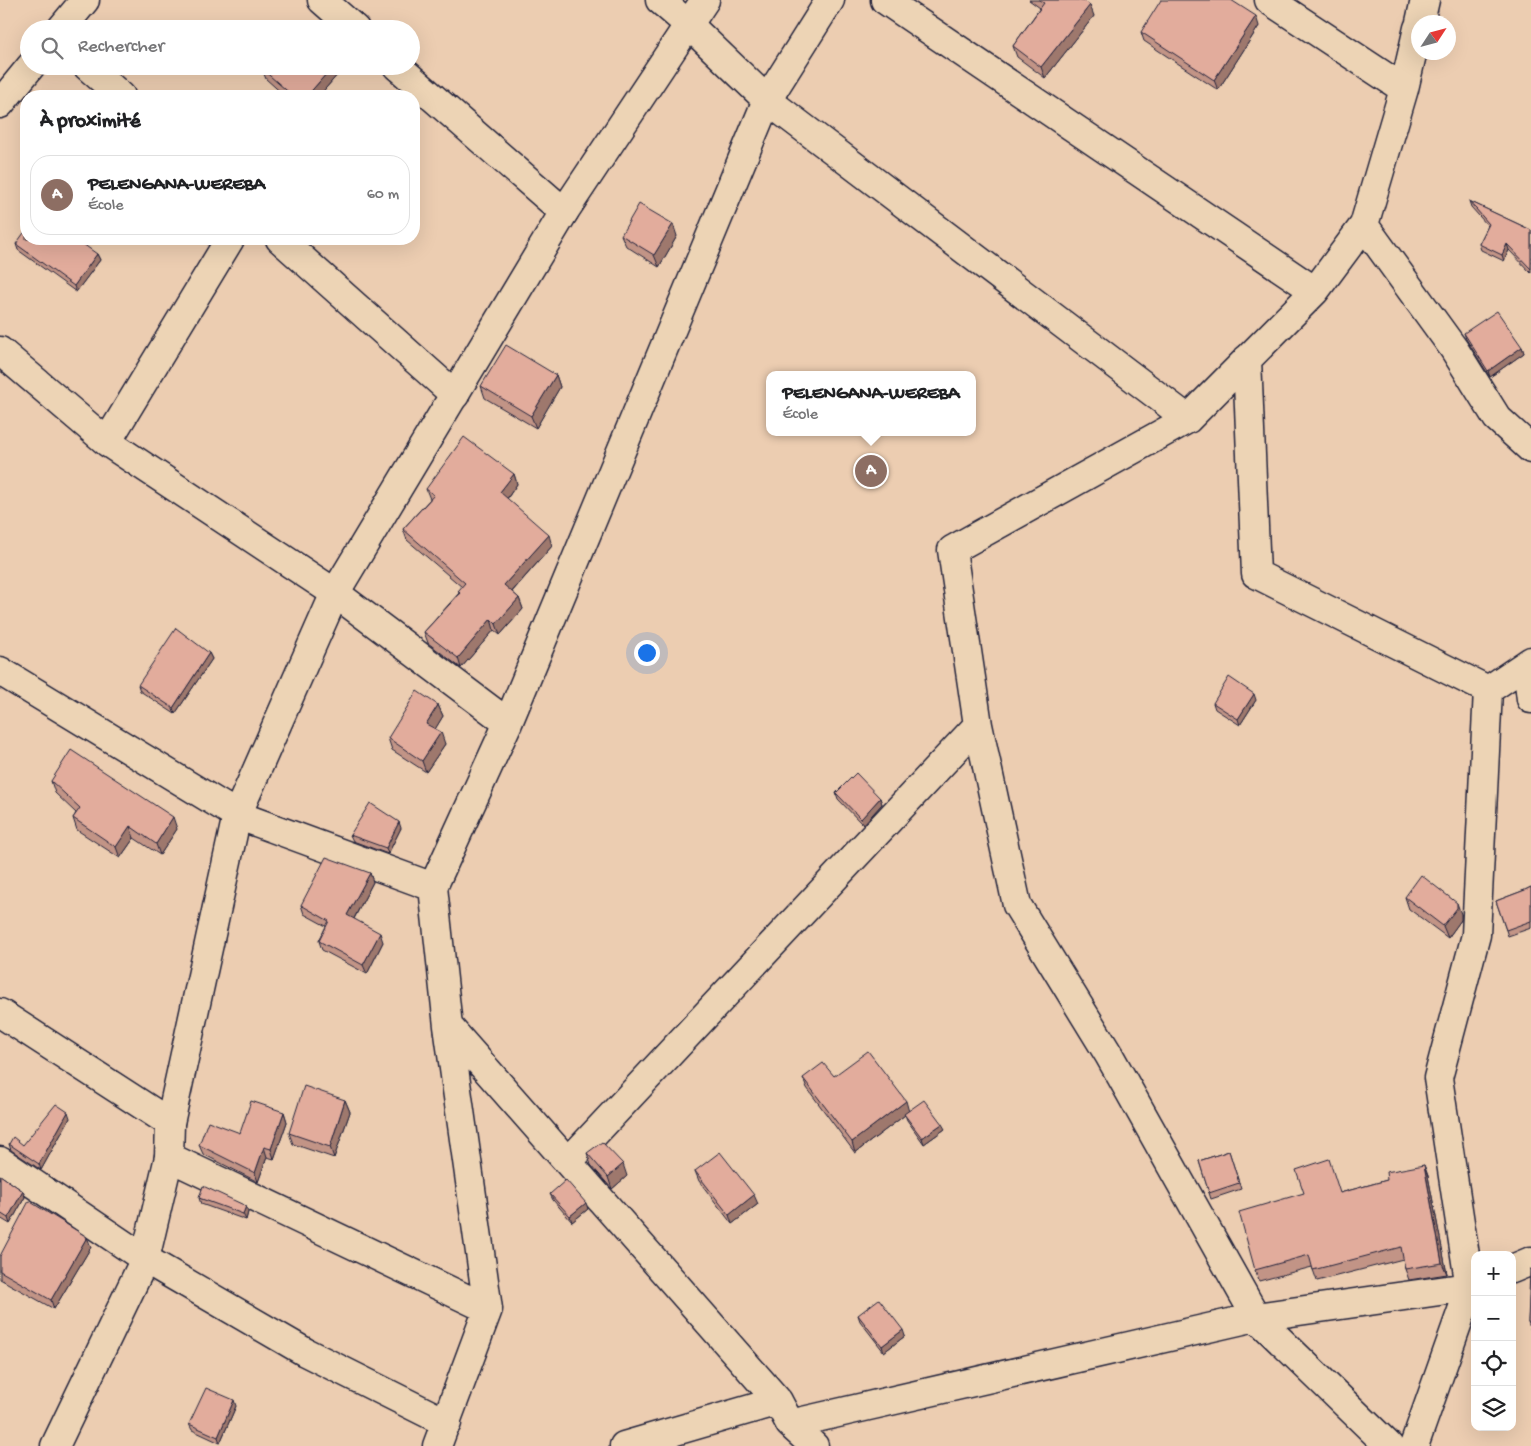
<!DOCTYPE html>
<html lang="fr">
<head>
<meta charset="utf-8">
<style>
  :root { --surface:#fff; --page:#f2f2f2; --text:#202124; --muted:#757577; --line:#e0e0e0; --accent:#b45309 }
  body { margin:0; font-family:"Gochi Hand",sans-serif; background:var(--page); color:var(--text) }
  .controls { position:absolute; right:15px; bottom:15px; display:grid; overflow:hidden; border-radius:10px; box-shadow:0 5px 20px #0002 }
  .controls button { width:45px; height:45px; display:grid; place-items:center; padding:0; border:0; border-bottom:1px solid var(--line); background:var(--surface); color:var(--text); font:25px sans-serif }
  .compass { position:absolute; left:1411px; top:15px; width:45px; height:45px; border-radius:50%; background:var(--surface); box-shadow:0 5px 20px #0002; rotate:54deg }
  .you { position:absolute; left:646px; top:652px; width:18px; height:18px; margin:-12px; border:4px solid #fff; border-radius:50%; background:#1a73e8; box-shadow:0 0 0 8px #1a73e833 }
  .badge { display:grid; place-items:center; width:32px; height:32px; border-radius:50%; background:var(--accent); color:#fff; font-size:16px; font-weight:700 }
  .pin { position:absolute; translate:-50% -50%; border:2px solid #fff; box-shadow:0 1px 5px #0006 }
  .popup { position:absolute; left:766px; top:371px; width:210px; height:65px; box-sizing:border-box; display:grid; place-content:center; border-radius:10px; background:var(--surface); filter:drop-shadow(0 1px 4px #0005); font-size:16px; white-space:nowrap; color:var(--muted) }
  .popup b { font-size:19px; color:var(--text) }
  .popup::after { content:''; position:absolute; left:50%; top:100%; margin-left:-10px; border:10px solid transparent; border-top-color:var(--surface) }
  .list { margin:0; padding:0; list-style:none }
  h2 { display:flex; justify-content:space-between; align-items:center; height:65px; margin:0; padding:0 20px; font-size:21px }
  h2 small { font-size:16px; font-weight:400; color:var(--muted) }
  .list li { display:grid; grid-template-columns:32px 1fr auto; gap:15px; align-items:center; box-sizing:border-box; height:80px; margin:0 10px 10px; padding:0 10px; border:1px solid var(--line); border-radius:20px }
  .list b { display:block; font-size:19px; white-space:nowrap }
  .list p { margin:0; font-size:16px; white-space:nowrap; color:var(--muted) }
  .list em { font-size:16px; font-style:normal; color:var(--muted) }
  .icon { flex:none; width:28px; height:28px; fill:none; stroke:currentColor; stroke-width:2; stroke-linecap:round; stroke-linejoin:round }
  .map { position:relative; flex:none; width:1531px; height:1446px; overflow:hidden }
  .search { position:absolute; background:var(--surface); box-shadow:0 5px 20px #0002; left:20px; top:20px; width:400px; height:55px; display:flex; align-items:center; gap:12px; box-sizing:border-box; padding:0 18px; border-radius:28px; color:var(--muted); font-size:19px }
  .panel { position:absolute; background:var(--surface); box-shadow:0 5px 20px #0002; left:20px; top:90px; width:400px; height:155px; border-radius:20px }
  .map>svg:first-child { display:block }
</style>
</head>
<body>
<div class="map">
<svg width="1531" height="1446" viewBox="0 0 1531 1446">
  <rect width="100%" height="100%" fill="#eccdb1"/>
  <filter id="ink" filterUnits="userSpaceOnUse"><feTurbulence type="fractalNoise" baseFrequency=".02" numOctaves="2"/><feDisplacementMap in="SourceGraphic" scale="10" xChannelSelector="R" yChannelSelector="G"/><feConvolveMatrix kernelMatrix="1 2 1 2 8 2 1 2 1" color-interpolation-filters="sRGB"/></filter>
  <g filter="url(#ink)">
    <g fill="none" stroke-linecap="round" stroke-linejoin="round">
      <g stroke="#22223b" stroke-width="31">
        <path id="street" d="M 322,0 L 355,29
          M 660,0 L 689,25 L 767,100 L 1188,419
          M 885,0 L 1315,291
          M 1269,0 L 1404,89
          M 1420,22 L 1425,0
          M 61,29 L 85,0
          M 87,66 L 121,96
          M 397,66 L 564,212
          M 0,104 L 31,66
          M 1364,225 L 1454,349 L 1497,418 L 1531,449
          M 280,239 L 455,395
          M 0,351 L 107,442 L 335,593 L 508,723
          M 1247,359 L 1256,574 L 1488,690
          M 107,442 L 230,239
          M 1527,666 L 1531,699
          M 0,671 L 237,815 L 433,887
          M 0,1013 L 170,1123
          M 448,1026 L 778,1401
          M 169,1157 L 488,1309
          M 0,1161 L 145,1259 L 305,1352 L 447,1423
          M 568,1162 L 978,725
          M 1512,1269 L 1531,1261
          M 790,1424 L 814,1446
          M 437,1446 L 488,1309 L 448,1026 L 433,887 L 508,723 L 767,100 L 830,0
          M 624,1446 L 778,1401 L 790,1424 L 1256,1317 L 1475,1286
          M 1389,1446 L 1256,1317 L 1109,1055 L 1017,905 L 978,725 L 952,550 L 1188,419 L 1315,291 L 1364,225 L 1404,89 L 1418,28
          M 1414,1446 L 1470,1288 L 1438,1078 L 1476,935 L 1488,690 L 1531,661"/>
      </g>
      <g stroke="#22223b" stroke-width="31">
        <path id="secondary" d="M 55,1446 L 145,1259 L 169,1157 L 170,1123 L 237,815 L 335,593 L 564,212 L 705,0"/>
      </g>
      <use href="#street" stroke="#edd4b5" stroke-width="28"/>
      <use href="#secondary" stroke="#edd4b5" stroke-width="28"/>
    </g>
    <path fill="#c29486" stroke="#22223b" d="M 1029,0 L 1083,0 L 1094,16 L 1045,78 L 1017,57 L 1013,46 L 1040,8 Z
      M 1259,26 L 1218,90 L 1144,41 L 1141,32 Z
      M 345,66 L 319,96 L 285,96 L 266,79 L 262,69 Z
      M 1469,201 L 1531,230 L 1531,273 L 1509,250 L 1504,261 L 1481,250 L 1479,244 L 1488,226 L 1471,207 Z
      M 621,235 L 677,236 L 659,267 L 626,246 Z
      M 16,244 L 97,254 L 100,260 L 76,292 L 18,250 Z
      M 1464,333 L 1522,347 L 1524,353 L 1490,377 L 1466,339 Z
      M 556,375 L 560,387 L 536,428 L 485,398 L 481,386 Z
      M 514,474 L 517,484 L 507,499 L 552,546 L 512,592 L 519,598 L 523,609 L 500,635 L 494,630 L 461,668 L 428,643 L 424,632 L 459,593 L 458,591 L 462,587 L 407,540 L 403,529 L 430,499 L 426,489 Z
      M 209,653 L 212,659 L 175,714 L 140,691 L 138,685 Z
      M 1256,700 L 1240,725 L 1215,709 L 1213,703 Z
      M 438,705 L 443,716 L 435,729 L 445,744 L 426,772 L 392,750 L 388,738 Z
      M 51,781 L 177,829 L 160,855 L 134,838 L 120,858 L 77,830 L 73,818 L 76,813 L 55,793 Z
      M 836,793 L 880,798 L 882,804 L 863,825 L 838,799 Z
      M 401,828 L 388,854 L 353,841 L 350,835 Z
      M 370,873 L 373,882 L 354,919 L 383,942 L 367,974 L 322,950 L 319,941 L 326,926 L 304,914 L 301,905 Z
      M 1531,887 L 1531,928 L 1508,936 L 1496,901 L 1525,890 Z
      M 1405,897 L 1461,914 L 1461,920 L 1448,938 L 1409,909 Z
      M 834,1076 L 909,1111 L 945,1129 L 924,1144 L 907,1120 L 905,1115 L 855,1153 L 807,1088 L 803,1078 Z
      M 345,1100 L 350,1112 L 334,1158 L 293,1144 L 289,1133 Z
      M 284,1112 L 287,1122 L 274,1159 L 267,1157 L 258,1182 L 203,1154 L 199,1145 L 240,1133 Z
      M 70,1118 L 41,1170 L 11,1150 L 9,1144 L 23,1145 Z
      M 1229,1151 L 1241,1189 L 1211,1199 L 1199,1161 Z
      M 587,1153 L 627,1176 L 612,1189 L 591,1165 Z
      M 1424,1165 L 1428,1176 L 1447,1274 L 1409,1280 L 1405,1269 L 1403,1259 L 1317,1281 L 1312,1267 L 1259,1281 L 1255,1270 L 1304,1193 L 1340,1193 L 1387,1180 Z
      M 695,1171 L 758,1204 L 732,1224 L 699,1181 Z
      M 0,1175 L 23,1191 L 25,1197 L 10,1224 L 0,1218 Z
      M 550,1194 L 588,1209 L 572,1222 L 553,1200 Z
      M 199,1198 L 248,1212 L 246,1220 L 201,1204 Z
      M 91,1247 L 54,1309 L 0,1279 L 0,1256 Z
      M 1531,1269 L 1531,1331 L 1528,1322 Z
      M 858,1315 L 905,1336 L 884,1352 L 860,1321 Z
      M 236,1406 L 220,1443 L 192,1430 L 189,1424 Z"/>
    <path fill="#9e786d" stroke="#22223b" d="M 1090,5 L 1094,16 L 1045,78 L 1041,67 Z
      M 1256,16 L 1259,26 L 1218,90 L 1214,80 Z
      M 333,66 L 345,66 L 319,96 L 307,96 Z
      M 673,224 L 677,236 L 659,267 L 654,255 Z
      M 1507,244 L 1509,250 L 1504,261 L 1502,255 Z
      M 97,254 L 100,260 L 76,292 L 74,286 Z
      M 1522,347 L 1524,353 L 1490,377 L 1488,371 Z
      M 556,375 L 560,387 L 536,428 L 531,416 Z
      M 514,474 L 517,484 L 504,503 L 500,492 Z
      M 549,535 L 552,546 L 508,596 L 504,585 Z
      M 519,598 L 523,609 L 500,635 L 496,624 Z
      M 491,619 L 494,630 L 461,668 L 458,658 Z
      M 209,653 L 212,659 L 175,714 L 173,708 Z
      M 1254,694 L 1256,700 L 1240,725 L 1238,719 Z
      M 438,705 L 443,716 L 431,736 L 426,724 Z
      M 441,732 L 445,744 L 426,772 L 422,761 Z
      M 880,798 L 882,804 L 863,825 L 861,819 Z
      M 173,817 L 177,829 L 160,855 L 156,844 Z
      M 399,822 L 401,828 L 388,854 L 386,848 Z
      M 130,826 L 134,838 L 120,858 L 116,847 Z
      M 370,873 L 373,882 L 351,924 L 347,915 Z
      M 1457,903 L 1461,914 L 1461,920 L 1448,938 L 1443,926 Z
      M 380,933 L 383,942 L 367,974 L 363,965 Z
      M 345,1100 L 350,1112 L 334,1158 L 330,1147 Z
      M 906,1101 L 909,1112 L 855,1153 L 852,1142 Z
      M 68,1112 L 70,1118 L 41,1170 L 39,1164 Z
      M 284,1112 L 287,1122 L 274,1159 L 271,1149 Z
      M 942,1124 L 945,1129 L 924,1144 L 922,1138 Z
      M 264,1147 L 267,1157 L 258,1182 L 255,1173 Z
      M 623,1164 L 627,1176 L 612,1189 L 608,1177 Z
      M 1424,1165 L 1428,1176 L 1447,1274 L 1442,1263 Z
      M 23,1191 L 25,1197 L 10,1224 L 8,1218 Z
      M 754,1195 L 758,1204 L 732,1224 L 729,1215 Z
      M 586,1203 L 588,1209 L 572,1222 L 570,1216 Z
      M 246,1206 L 248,1212 L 246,1220 L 243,1214 Z
      M 87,1237 L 91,1247 L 54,1309 L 51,1300 Z
      M 903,1330 L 905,1336 L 884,1352 L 882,1346 Z
      M 234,1400 L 236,1406 L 220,1443 L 218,1437 Z"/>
    <path fill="#e2ac9c" stroke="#22223b" d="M 1039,0 L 1083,0 L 1090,5 L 1041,67 L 1013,46 L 1044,3 Z
      M 1161,0 L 1231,0 L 1256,16 L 1214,80 L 1141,32 Z
      M 305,23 L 311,29 L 299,29 Z
      M 265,66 L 333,66 L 307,96 L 293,96 L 262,69 Z
      M 1469,201 L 1531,230 L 1531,269 L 1507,244 L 1502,255 L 1479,244 L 1489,224 Z
      M 639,204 L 673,224 L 654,255 L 621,235 Z
      M 26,230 L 26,239 L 76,239 L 97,254 L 74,286 L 16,244 Z
      M 1497,311 L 1522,347 L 1488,371 L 1464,333 Z
      M 506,345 L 556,375 L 531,416 L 481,386 Z
      M 464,437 L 514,474 L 500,492 L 549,535 L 504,585 L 519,598 L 496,624 L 491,619 L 458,658 L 424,632 L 460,593 L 458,591 L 465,583 L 403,529 L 434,495 L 426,489 Z
      M 176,628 L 209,653 L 173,708 L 138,685 Z
      M 1229,677 L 1254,694 L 1238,719 L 1213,703 Z
      M 417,691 L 438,705 L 426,724 L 441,732 L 422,761 L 388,738 Z
      M 71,750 L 173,817 L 156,844 L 130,826 L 116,847 L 73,818 L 80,808 L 51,781 Z
      M 856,773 L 880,798 L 861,819 L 836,793 Z
      M 370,803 L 399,822 L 386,848 L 350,835 Z
      M 326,857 L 370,873 L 347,915 L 380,933 L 363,965 L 319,941 L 329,921 L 301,905 Z
      M 1421,875 L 1457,903 L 1457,908 L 1443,926 L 1405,897 Z
      M 1531,887 L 1531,921 L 1506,930 L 1496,901 L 1525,890 Z
      M 868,1051 L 906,1101 L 852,1142 L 803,1078 L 823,1063 L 834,1076 Z
      M 304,1086 L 345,1100 L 330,1147 L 289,1133 Z
      M 924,1100 L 942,1124 L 922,1138 L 904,1114 Z
      M 251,1101 L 284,1112 L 271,1149 L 264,1147 L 255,1173 L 199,1145 L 208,1121 L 240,1133 Z
      M 56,1104 L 68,1112 L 39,1164 L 9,1144 L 13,1137 L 23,1145 Z
      M 602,1142 L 623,1164 L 608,1177 L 587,1153 Z
      M 1229,1151 L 1239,1183 L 1209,1193 L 1199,1161 Z
      M 720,1152 L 754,1195 L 729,1215 L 695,1171 Z
      M 1329,1159 L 1340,1193 L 1387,1180 L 1386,1172 L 1424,1165 L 1442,1263 L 1405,1269 L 1401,1247 L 1313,1270 L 1309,1255 L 1255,1270 L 1239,1212 L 1304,1193 L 1296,1170 Z
      M 0,1175 L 23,1191 L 8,1218 L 0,1213 Z
      M 566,1180 L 586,1203 L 570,1216 L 550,1194 Z
      M 203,1186 L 246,1206 L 243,1214 L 199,1198 Z
      M 29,1201 L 87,1237 L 51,1300 L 0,1271 L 0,1256 Z
      M 1530,1269 L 1531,1269 L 1531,1323 L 1528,1322 Z
      M 879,1299 L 903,1330 L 882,1346 L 858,1315 Z
      M 206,1388 L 234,1400 L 218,1437 L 189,1424 Z"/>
  </g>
</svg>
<div class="controls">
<button>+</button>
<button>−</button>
<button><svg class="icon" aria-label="locate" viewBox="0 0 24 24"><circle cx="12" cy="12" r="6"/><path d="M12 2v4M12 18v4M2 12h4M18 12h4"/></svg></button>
<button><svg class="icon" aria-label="layers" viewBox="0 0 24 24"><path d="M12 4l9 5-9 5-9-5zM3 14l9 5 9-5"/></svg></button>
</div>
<svg class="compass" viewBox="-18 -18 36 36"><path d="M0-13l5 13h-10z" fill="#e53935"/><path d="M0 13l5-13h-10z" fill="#757577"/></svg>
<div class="you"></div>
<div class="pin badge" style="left:871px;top:471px;background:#8d6e63">A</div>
<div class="popup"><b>PELENGANA-WEREBA</b>École</div>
<div class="search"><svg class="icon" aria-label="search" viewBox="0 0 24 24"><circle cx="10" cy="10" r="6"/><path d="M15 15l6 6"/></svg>Rechercher</div>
<section class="panel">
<h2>À proximité<small></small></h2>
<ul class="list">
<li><span class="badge" style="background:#8d6e63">A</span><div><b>PELENGANA-WEREBA</b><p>École</p></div><em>60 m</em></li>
</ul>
</section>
</div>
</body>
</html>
